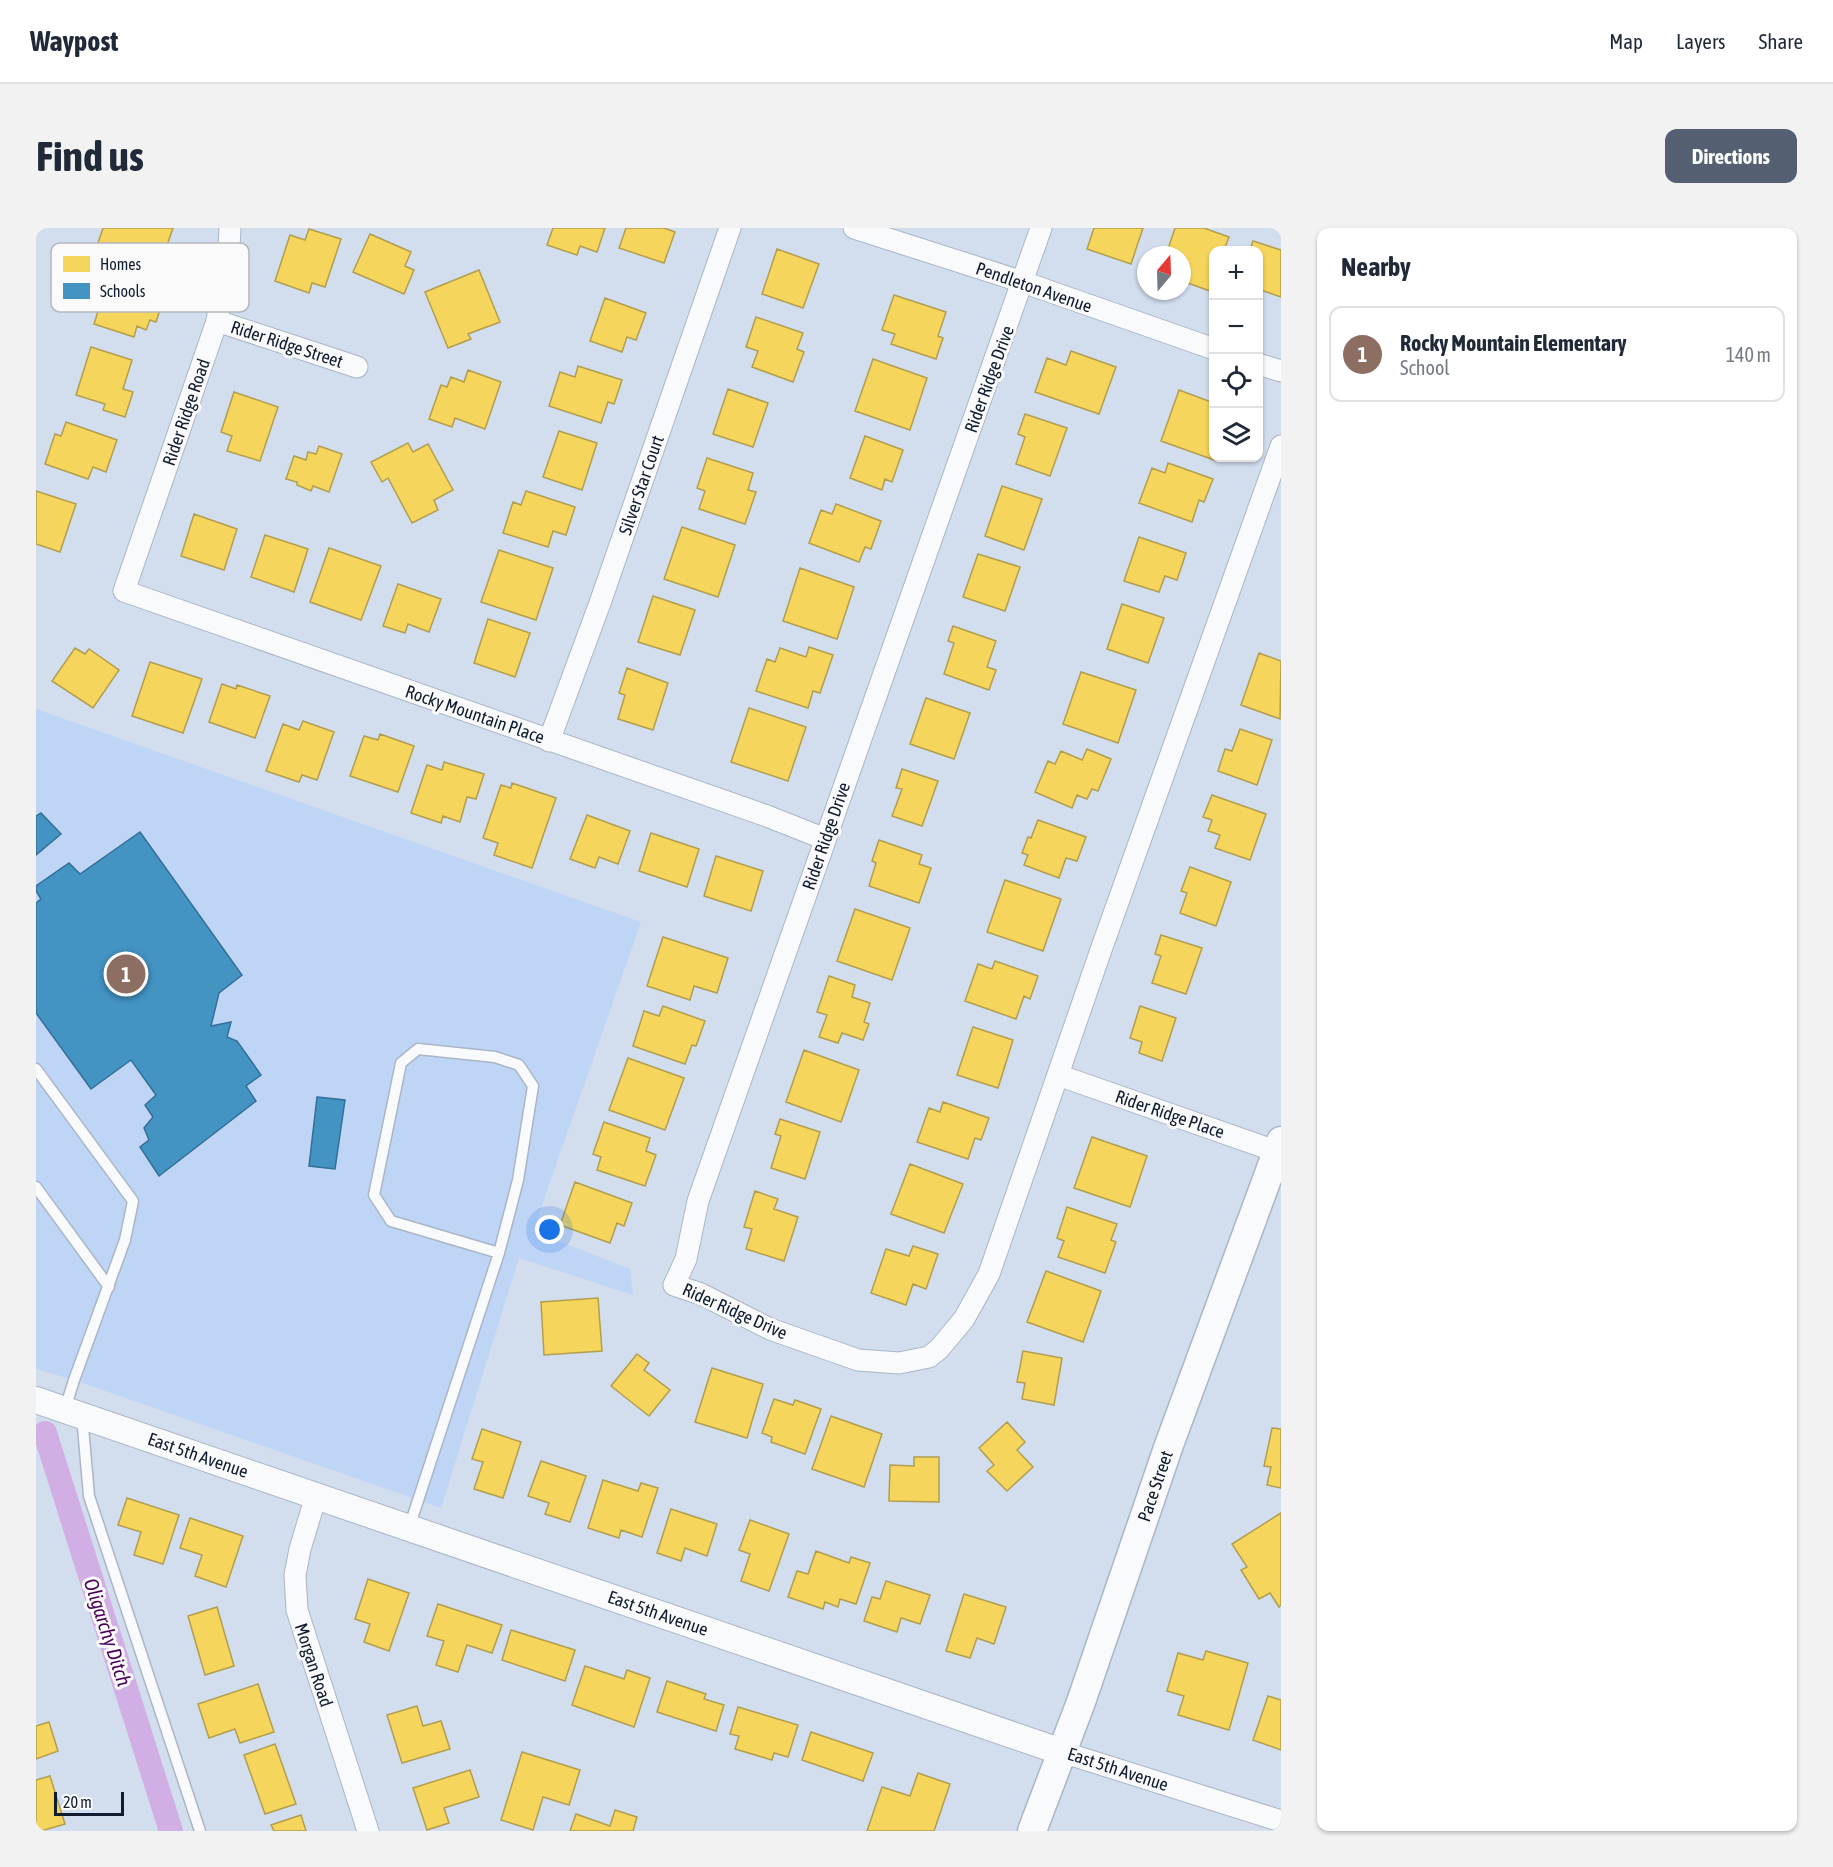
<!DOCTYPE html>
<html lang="en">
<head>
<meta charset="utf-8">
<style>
  :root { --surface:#fff; --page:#f2f2f3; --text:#1f2937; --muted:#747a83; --line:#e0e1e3; --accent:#546072 }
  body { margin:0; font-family:"Asap Condensed",sans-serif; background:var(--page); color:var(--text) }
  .controls { position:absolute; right:18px; top:18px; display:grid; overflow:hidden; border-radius:12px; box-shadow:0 2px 4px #0004 }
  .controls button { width:54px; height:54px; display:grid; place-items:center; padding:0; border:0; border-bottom:2px solid var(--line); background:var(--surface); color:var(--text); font:30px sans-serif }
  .compass { position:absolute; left:1101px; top:18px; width:54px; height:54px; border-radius:50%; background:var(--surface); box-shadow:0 2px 4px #0004; rotate:19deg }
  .scale { position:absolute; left:18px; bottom:15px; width:70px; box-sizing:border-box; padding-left:6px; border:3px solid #101c2f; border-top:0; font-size:16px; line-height:21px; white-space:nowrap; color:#101c2f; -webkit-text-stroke:4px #fafafa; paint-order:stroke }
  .you { position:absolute; left:514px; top:1002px; width:21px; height:21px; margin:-15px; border:4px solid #fff; border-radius:50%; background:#1a73e8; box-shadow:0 0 0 9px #1a73e833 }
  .badge { display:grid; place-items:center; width:39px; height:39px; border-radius:50%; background:var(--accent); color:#fff; font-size:20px; font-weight:700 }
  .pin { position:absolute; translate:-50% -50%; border:3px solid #fff; box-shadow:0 2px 6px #0006 }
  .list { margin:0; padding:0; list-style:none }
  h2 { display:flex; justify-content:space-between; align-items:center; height:78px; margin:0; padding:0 24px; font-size:26px }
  h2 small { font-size:20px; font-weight:400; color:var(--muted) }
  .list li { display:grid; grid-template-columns:39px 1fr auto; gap:18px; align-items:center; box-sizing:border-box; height:96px; margin:0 12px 12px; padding:0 12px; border:2px solid var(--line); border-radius:12px }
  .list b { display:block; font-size:22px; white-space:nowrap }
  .list p { margin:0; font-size:20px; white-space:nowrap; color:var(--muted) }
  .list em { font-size:20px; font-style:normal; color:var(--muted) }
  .icon { flex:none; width:33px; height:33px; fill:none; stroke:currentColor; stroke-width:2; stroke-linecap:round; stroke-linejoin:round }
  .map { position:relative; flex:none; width:1245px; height:1603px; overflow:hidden; border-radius:12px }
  header { display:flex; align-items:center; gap:36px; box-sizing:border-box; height:84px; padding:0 30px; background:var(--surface); border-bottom:2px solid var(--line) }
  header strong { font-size:28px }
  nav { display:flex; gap:33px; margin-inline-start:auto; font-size:21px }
  .intro { display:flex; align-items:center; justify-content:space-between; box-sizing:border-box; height:144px; padding:0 36px }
  h1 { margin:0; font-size:42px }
  .button { padding:15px 27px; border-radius:12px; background:var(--accent); color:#fff; font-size:21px; font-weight:700 }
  main { display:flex; gap:36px; padding:0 36px }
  aside { flex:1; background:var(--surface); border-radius:12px; box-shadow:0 2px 4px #0004 }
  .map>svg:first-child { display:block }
</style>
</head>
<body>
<header>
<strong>Waypost</strong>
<nav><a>Map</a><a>Layers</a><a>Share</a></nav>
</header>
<div class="intro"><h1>Find us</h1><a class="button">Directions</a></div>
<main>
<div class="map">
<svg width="1245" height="1603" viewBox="0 0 1245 1603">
  <rect width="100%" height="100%" fill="#d2ddee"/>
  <path fill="#bfd5f6" d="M 0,481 L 605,694 L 497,1003 L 594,1041 L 597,1067 L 483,1030 L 405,1280 L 38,1152 L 0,1141 Z"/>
  <path fill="#f6d55c" stroke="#b19e4e" stroke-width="1.5" d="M 67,0 L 137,0 L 128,26 L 107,19 L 103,32 L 61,18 Z
    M 517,0 L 569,0 L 561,24 L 544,18 L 541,27 L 511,17 Z
    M 590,0 L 628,0 L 639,4 L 628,35 L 583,20 Z
    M 1058,0 L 1107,0 L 1095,36 L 1051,21 Z
    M 1139,0 L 1168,0 L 1193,9 L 1188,22 L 1178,22 L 1178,54 L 1174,63 L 1146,53 L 1146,27 L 1130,27 Z
    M 273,1 L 305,11 L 289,59 L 276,55 L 273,65 L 239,53 L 254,7 L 269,12 Z
    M 334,6 L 375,24 L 369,38 L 378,42 L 368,66 L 317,44 Z
    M 1217,13 L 1245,22 L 1245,69 L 1222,61 L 1222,22 L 1214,22 Z
    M 741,21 L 783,36 L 767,80 L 726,66 Z
    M 443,42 L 464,94 L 432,106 L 435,111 L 412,120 L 389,64 Z
    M 72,51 L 128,69 L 120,94 L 114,92 L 110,102 L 101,98 L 98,109 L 58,96 Z
    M 858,67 L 910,84 L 902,108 L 907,110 L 900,131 L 855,116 L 859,106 L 846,102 Z
    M 569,70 L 610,85 L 600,112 L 591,109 L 586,124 L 554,113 Z
    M 720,89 L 767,105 L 761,121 L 768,124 L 757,154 L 716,139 L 722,123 L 710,119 Z
    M 55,119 L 96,132 L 87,161 L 97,164 L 89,189 L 67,182 L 69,176 L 40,167 Z
    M 1035,123 L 1080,139 L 1063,186 L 999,164 L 1011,130 L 1030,137 Z
    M 837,131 L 891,150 L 874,202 L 819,183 Z
    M 542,138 L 586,152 L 578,176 L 572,174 L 565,195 L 513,178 L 524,144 L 539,149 Z
    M 432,142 L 465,154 L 449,201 L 419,190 L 416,199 L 393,191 L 405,157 L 411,159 L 415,149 L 428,154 Z
    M 692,161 L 732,175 L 717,219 L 677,206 Z
    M 1143,162 L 1178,175 L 1178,230 L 1182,230 L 1181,233 L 1125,213 Z
    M 198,164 L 242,179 L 224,233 L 191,223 L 196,208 L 185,204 Z
    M 989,186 L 1031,200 L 1014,248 L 980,236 L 989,209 L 982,206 Z
    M 30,194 L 81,212 L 70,244 L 57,239 L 52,251 L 9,236 L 19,206 L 25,208 Z
    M 523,203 L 561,215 L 546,262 L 507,249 Z
    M 829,208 L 867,222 L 856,254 L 849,251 L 846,262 L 814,250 Z
    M 372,215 L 377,224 L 392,216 L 417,262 L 398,272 L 402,282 L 376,295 L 352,250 L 346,254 L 335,234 Z
    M 283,218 L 306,226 L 293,264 L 277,258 L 275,263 L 261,257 L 261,254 L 250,251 L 258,228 L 270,232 L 272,224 L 280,226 Z
    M 671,230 L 717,245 L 712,262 L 720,264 L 709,296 L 663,281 L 669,263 L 661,260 Z
    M 1132,235 L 1177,251 L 1168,274 L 1163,272 L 1156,294 L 1103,275 L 1116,240 L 1129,245 Z
    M 966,258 L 1006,271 L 988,322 L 949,308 Z
    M 0,263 L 40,276 L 24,324 L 0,316 Z
    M 490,263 L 539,279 L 530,307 L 517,303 L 512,319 L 467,305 L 477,274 L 485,277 Z
    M 800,276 L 845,293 L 835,321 L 829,319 L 823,334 L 773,315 L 785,282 L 796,286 Z
    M 158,286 L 201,301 L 188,342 L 145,328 Z
    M 646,299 L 699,317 L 682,369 L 628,351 Z
    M 229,307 L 272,321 L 258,364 L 215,349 Z
    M 1103,309 L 1150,325 L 1141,352 L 1129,348 L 1123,364 L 1088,353 Z
    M 293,320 L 345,338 L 325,392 L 274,374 Z
    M 463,322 L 517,340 L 500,392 L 445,374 Z
    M 942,326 L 984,339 L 969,383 L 927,369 Z
    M 764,340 L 818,359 L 801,411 L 747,393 Z
    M 362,356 L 405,371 L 393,404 L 372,396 L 369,405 L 347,398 Z
    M 617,368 L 659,382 L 644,427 L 602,414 Z
    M 1086,376 L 1128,390 L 1112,435 L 1071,421 Z
    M 452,391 L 494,405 L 479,449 L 438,435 Z
    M 917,398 L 960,413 L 951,439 L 960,442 L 953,462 L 908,446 L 918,415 L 912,413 Z
    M 773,419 L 797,427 L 784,465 L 777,463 L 772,480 L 720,463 L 731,431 L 739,434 L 744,420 L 770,429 Z
    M 39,420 L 49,426 L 53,421 L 83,442 L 57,480 L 16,453 Z
    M 1223,425 L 1245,433 L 1244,491 L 1205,477 Z
    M 114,434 L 166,451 L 147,505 L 96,488 Z
    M 591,440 L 632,455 L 617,502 L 582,491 L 589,467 L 583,465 Z
    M 1045,444 L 1100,462 L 1082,515 L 1027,496 Z
    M 186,456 L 200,461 L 201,457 L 234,468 L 219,510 L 173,494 Z
    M 890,470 L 934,485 L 918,531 L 874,516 Z
    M 713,480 L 770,499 L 752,553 L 695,534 Z
    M 267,493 L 298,504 L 281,552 L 266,547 L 263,554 L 230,543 L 247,496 L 263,502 Z
    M 1204,501 L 1236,512 L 1221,557 L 1182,543 L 1189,521 L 1196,523 Z
    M 344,506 L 378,518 L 362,564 L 314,548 L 328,508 L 342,512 Z
    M 1051,521 L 1075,531 L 1062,563 L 1056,561 L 1051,571 L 1041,567 L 1036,580 L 999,564 L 1012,533 L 1019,536 L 1025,523 L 1046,532 Z
    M 408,534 L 448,546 L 440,571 L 431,569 L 424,594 L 407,588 L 405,595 L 375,585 L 391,537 L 406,542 Z
    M 866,541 L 902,553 L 886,598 L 856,588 L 866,561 L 860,560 Z
    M 476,555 L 520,570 L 496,640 L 458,627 L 462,615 L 447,610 L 465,557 L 475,560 Z
    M 1176,567 L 1230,586 L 1214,632 L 1179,620 L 1184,607 L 1172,603 L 1176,592 L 1167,589 Z
    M 551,587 L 594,603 L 582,636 L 563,629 L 559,640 L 534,631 Z
    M 1002,592 L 1050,609 L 1041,633 L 1030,630 L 1023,650 L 988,637 L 992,627 L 986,625 L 992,609 L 995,610 Z
    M 615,605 L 663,621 L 651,659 L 603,643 Z
    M 843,612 L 886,627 L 883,636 L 895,640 L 883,675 L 833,658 L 840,635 L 836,633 Z
    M 680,628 L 727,643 L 715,683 L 668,668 Z
    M 1154,639 L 1195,654 L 1180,698 L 1144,685 L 1151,665 L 1145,663 Z
    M 969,652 L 1025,671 L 1007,723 L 951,704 Z
    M 819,681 L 874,700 L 856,752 L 801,733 Z
    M 1125,707 L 1166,720 L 1150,766 L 1116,755 L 1125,728 L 1119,726 Z
    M 627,709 L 692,730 L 681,765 L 658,758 L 654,772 L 611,758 Z
    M 959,733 L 1002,748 L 994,771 L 988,768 L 980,791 L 929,773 L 942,736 L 956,741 Z
    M 793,748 L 819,757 L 816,769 L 834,775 L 828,794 L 833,796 L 827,812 L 806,805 L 802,815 L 783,809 L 791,787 L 781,784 Z
    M 627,778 L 669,793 L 660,818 L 656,817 L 649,836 L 597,818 L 608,783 L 623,788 Z
    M 1104,778 L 1140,790 L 1126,833 L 1103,825 L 1106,814 L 1094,810 Z
    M 937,799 L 977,812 L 962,860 L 921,847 Z
    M 768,822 L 823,842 L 805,894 L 750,874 Z
    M 592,830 L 648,850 L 629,902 L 573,882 Z
    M 907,874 L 953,890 L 945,912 L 939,910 L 932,931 L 881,914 L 893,880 L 904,884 Z
    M 744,891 L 784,904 L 769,951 L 735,940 L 745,908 L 739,906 Z
    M 568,894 L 614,910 L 610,923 L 620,927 L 609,958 L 561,942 L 565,929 L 557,926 Z
    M 1056,909 L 1111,928 L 1094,979 L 1038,960 Z
    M 874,936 L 927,956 L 908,1005 L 855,986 Z
    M 539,954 L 596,975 L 588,998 L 581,995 L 574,1015 L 524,997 Z
    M 719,963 L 742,971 L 738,981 L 762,989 L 748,1033 L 710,1021 L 716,1001 L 708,999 Z
    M 1031,979 L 1081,996 L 1075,1012 L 1080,1014 L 1069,1045 L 1022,1029 L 1028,1013 L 1021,1010 Z
    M 877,1018 L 902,1026 L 890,1061 L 877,1056 L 870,1077 L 835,1065 L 850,1021 L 873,1028 Z
    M 1010,1043 L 1065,1063 L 1047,1114 L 991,1094 Z
    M 562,1070 L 566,1123 L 508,1127 L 505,1074 Z
    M 987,1123 L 1026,1130 L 1018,1177 L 986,1171 L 989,1155 L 981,1154 Z
    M 601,1126 L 613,1135 L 608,1142 L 634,1162 L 613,1188 L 575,1158 Z
    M 676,1140 L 727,1156 L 711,1210 L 659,1194 Z
    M 738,1171 L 757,1177 L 759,1172 L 785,1181 L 769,1226 L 735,1214 L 736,1209 L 726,1205 Z
    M 795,1188 L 846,1206 L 828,1259 L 776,1241 Z
    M 971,1194 L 989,1214 L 981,1222 L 997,1239 L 971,1263 L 951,1243 L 958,1237 L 943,1220 Z
    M 1236,1200 L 1245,1201 L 1245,1260 L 1231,1257 L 1235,1239 L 1228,1238 Z
    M 446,1201 L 485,1214 L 467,1270 L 438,1261 L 447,1234 L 436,1231 Z
    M 878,1229 L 903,1229 L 903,1274 L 853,1273 L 854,1237 L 878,1238 Z
    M 505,1233 L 550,1248 L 534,1294 L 509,1286 L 513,1275 L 492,1268 Z
    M 567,1252 L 602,1263 L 605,1255 L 622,1260 L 606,1309 L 585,1302 L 583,1310 L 552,1300 Z
    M 91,1270 L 143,1287 L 127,1336 L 98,1327 L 105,1304 L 82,1297 Z
    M 635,1281 L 681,1296 L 671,1328 L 649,1320 L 645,1333 L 621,1325 Z
    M 1245,1285 L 1245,1377 L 1243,1379 L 1234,1365 L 1223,1371 L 1205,1342 L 1211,1339 L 1196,1316 Z
    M 154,1290 L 207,1308 L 190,1359 L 159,1348 L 166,1327 L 144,1320 Z
    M 714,1292 L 753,1306 L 733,1363 L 705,1353 L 714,1326 L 703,1322 Z
    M 780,1323 L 813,1335 L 815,1329 L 834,1335 L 820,1376 L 804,1371 L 802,1379 L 789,1374 L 787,1381 L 752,1369 L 761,1343 L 772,1346 Z
    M 332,1351 L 373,1365 L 353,1423 L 328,1414 L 334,1396 L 319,1391 Z
    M 850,1353 L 894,1367 L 884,1396 L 865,1390 L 861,1404 L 828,1393 L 836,1369 L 844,1371 Z
    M 928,1366 L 970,1379 L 958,1416 L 941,1410 L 934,1430 L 910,1423 Z
    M 402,1376 L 466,1397 L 456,1425 L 431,1417 L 422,1444 L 400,1437 L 408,1413 L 391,1408 Z
    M 181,1379 L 198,1438 L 169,1447 L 152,1388 Z
    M 475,1402 L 539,1422 L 529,1453 L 466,1432 Z
    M 1170,1423 L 1212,1435 L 1193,1502 L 1142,1487 L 1148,1468 L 1131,1463 L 1142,1425 L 1167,1432 Z
    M 549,1438 L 588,1451 L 591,1442 L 614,1450 L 598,1499 L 536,1477 Z
    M 631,1453 L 670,1466 L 668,1471 L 688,1477 L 680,1503 L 621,1484 Z
    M 222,1456 L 238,1504 L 204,1515 L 199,1501 L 173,1510 L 162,1476 Z
    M 1232,1468 L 1245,1472 L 1245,1522 L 1217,1512 Z
    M 381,1478 L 387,1498 L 405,1493 L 414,1521 L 366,1535 L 351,1487 Z
    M 702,1479 L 762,1497 L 752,1529 L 738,1525 L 736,1532 L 699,1521 L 703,1508 L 694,1506 Z
    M 13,1494 L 22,1523 L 0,1531 L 0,1498 Z
    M 775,1504 L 837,1525 L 827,1553 L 766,1532 Z
    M 239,1516 L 260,1576 L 229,1586 L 208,1527 Z
    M 486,1524 L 544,1542 L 533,1577 L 507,1569 L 497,1602 L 465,1592 Z
    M 434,1542 L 443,1569 L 408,1580 L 413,1595 L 391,1602 L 377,1560 Z
    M 882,1545 L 914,1556 L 898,1603 L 831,1603 L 846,1559 L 874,1568 Z
    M 14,1548 L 29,1596 L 5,1603 L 0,1603 L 0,1552 Z
    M 579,1582 L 601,1589 L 597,1603 L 534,1603 L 540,1586 L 574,1598 Z
    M 265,1587 L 270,1603 L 238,1603 L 235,1597 Z"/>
  <path fill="#4393c3" stroke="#346f97" stroke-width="1.5" d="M 5,585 L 25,606 L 0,627 L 0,588 Z
    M 104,604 L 206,747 L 183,765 L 175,798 L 195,794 L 191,809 L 201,813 L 225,847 L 210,858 L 220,873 L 123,948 L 104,919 L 113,912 L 108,900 L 117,889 L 109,877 L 120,867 L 95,832 L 55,861 L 0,785 L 0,675 L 5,671 L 0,663 L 0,658 L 33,635 L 44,646 Z
    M 281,869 L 309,872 L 299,941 L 273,938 Z"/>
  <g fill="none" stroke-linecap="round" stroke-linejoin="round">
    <path stroke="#d1afe4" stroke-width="24" d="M 9,1205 L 135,1603"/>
    <g stroke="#aab5c6" stroke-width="13">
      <path id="service" d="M 0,841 L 97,973 L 89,1012 L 38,1152 L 29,1181
        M 0,959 L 73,1059
        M 46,1188 L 53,1268 L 164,1603
        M 373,1300 L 463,1025 L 482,952 L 497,858 L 483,837 L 459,829 L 382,821 L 365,835 L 338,967 L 355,993 L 463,1025"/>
    </g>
    <g stroke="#aab5c6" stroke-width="23">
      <path id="minor" d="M 194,0 L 193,19 L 181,93 L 88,363 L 731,588 L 789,611
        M 818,0 L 987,54 L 1178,121
        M 1005,0 L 662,973 L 650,1031 L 638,1057 L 665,1066 L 734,1101 L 822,1132 L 863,1135 L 893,1129 L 903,1121 L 928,1091 L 953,1046 L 1066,719 L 1245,218
        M 181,93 L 321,139
        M 1222,136 L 1245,143
        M 513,513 L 564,375 L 694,0
        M 1022,847 L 1245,925
        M 280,1268 L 264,1321 L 259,1347 L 261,1382 L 332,1603
        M 1026,1524 L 1245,1593"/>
    </g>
    <g stroke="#aab5c6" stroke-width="28">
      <path id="tertiary" d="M 0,1172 L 1026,1524"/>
    </g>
    <g stroke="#aab5c6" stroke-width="31">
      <path id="secondary" d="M 996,1603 L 1045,1474 L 1133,1217 L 1245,913"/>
    </g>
    <use href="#service" stroke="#f8fafc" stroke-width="10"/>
    <use href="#minor" stroke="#f8fafc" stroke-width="21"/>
    <use href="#tertiary" stroke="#f8fafc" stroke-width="26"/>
    <use href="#secondary" stroke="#f8fafc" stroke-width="28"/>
  </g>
  <g text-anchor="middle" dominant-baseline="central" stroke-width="6" stroke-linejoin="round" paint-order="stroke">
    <g font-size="18" fill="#101c2f" stroke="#fafafa">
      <text transform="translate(998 59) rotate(19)">Pendleton Avenue</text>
      <text transform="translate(251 116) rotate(18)">Rider Ridge Street</text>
      <text transform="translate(953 151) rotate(-70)">Rider Ridge Drive</text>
      <text transform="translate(150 184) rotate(-71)">Rider Ridge Road</text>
      <text transform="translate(605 257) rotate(-71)">Silver Star Court</text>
      <text transform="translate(439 486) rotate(19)">Rocky Mountain Place</text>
      <text transform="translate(790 608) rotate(-71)">Rider Ridge Drive</text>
      <text transform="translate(1134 886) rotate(19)">Rider Ridge Place</text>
      <text transform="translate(699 1083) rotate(24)">Rider Ridge Drive</text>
      <text transform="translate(162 1227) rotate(19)">East 5th Avenue</text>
      <text transform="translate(1119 1258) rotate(-71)">Pace Street</text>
      <text transform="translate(622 1385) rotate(19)">East 5th Avenue</text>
      <text transform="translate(278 1437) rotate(72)">Morgan Road</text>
      <text transform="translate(1082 1541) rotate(18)">East 5th Avenue</text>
    </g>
    <g font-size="20" font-style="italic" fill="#4a0259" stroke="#fafafa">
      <text transform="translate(72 1404) rotate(72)">Oligarchy Ditch</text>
    </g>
  </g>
  <rect x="15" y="15" width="198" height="69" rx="9" fill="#fafafa" stroke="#b4b7bd" stroke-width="1.5"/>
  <rect x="27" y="28" width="27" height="16" fill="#f6d55c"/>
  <rect x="27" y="55" width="27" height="16" fill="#4393c3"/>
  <g font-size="16" fill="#101c2f">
    <text x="64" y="42">Homes</text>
    <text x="64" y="69">Schools</text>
  </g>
</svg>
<div class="controls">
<button>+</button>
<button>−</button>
<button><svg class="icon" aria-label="locate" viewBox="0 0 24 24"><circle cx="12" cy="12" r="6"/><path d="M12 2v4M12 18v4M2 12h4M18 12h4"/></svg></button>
<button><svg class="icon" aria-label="layers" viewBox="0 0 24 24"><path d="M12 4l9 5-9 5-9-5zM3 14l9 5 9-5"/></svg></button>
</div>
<svg class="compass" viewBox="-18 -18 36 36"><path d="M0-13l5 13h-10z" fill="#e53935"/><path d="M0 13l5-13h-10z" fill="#747a83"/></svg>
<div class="scale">20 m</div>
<div class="you"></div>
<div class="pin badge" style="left:90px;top:746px;background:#8d6e63">1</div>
</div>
<aside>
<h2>Nearby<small></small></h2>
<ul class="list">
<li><span class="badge" style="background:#8d6e63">1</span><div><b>Rocky Mountain Elementary</b><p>School</p></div><em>140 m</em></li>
</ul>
</aside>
</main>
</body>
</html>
